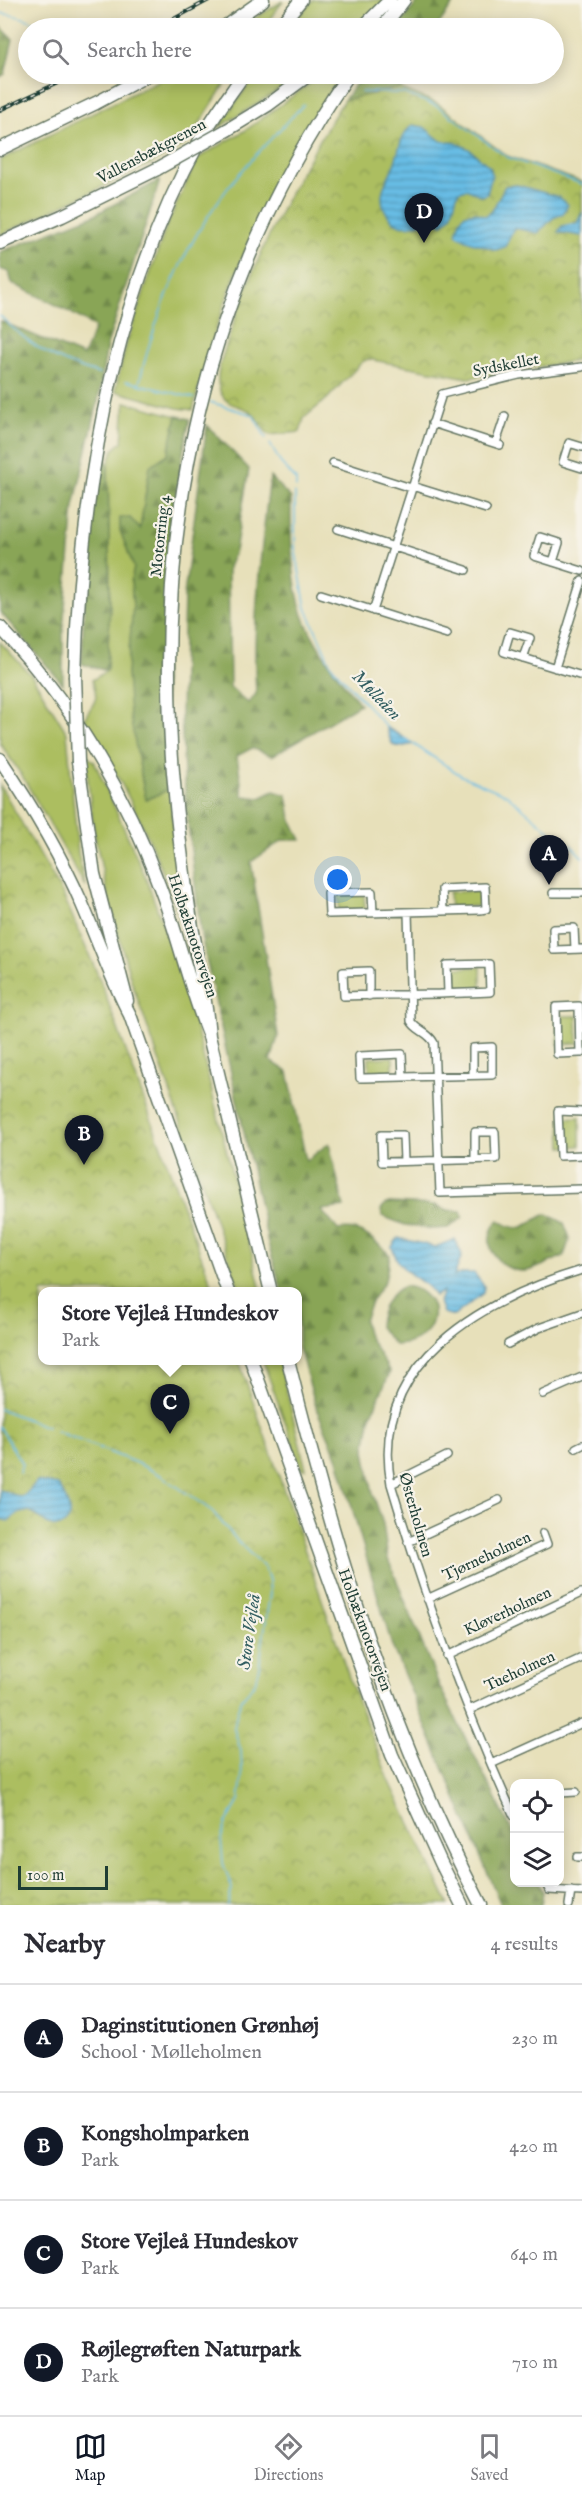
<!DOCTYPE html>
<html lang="en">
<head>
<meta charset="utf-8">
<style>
  :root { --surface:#fff; --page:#f7f7f7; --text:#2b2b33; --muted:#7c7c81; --line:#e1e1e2; --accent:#111827 }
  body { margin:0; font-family:"IM FELL English",serif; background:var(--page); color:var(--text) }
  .controls { position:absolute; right:18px; bottom:18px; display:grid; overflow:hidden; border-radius:12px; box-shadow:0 3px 15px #0003 }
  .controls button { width:54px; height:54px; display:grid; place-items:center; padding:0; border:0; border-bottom:2px solid var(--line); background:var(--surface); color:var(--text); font:30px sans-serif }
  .scale { position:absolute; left:18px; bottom:15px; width:90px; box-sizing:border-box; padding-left:6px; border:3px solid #1f3d34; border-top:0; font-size:16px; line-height:21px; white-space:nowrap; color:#1f3d34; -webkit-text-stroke:4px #f7f3e8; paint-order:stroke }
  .you { position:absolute; left:338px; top:880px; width:21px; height:21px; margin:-15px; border:4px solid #fff; border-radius:50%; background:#1a73e8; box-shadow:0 0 0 9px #1a73e833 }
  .badge { display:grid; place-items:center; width:39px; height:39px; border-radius:50%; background:var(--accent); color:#fff; font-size:20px; font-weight:700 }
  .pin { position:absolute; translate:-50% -50px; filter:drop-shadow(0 2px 3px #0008) }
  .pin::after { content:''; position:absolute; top:32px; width:21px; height:18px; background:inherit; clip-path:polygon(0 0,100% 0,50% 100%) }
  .popup { position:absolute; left:38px; top:1287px; width:264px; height:78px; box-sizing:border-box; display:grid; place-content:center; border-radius:12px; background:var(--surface); filter:drop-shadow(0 2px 4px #0005); font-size:20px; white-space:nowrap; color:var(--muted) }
  .popup b { font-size:22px; color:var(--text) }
  .popup::after { content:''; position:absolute; left:50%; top:100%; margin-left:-12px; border:12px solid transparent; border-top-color:var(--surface) }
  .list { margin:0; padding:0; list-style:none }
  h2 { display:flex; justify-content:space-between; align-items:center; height:78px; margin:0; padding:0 24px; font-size:26px }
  h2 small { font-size:20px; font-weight:400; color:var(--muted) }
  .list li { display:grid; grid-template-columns:39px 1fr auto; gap:18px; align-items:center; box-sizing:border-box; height:108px; padding:0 24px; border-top:2px solid var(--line) }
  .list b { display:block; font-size:22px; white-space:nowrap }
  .list p { margin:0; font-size:20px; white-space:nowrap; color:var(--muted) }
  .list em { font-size:20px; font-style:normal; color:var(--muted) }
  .icon { flex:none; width:33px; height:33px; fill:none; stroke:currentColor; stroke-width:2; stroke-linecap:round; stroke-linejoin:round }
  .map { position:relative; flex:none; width:582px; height:1905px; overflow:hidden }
  .search { position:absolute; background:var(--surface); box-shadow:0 3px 15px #0003; left:18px; right:18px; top:18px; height:66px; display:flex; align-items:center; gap:15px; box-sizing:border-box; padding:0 21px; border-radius:33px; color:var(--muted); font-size:22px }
  .sheet { height:510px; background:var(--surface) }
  nav { display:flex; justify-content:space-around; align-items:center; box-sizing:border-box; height:84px; border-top:2px solid var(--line); background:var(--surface); font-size:16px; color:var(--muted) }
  nav a { display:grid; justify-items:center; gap:3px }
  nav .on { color:var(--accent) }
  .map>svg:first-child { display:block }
</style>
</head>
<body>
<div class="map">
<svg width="582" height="1905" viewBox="0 0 582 1905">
  <defs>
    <pattern id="forest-firs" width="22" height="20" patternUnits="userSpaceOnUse" patternTransform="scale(1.5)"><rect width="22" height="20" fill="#89a557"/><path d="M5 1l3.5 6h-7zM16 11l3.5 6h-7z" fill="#6f8849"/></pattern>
    <pattern id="park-crowns" width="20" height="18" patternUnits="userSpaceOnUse" patternTransform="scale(1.5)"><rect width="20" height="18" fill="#acbe61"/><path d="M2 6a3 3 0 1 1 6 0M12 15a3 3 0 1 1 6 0" fill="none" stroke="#8b9c51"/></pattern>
    <pattern id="water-rules" width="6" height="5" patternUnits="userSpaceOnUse" patternTransform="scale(1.5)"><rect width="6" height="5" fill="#68bce4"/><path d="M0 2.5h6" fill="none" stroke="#559aba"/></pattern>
  </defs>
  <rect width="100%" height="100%" fill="#f7f3e8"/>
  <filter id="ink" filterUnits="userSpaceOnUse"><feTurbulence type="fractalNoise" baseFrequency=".0167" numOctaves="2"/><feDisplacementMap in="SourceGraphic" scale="12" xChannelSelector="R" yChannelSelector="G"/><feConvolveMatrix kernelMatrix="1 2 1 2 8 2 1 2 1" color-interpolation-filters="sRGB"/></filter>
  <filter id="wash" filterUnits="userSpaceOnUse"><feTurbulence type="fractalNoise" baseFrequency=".008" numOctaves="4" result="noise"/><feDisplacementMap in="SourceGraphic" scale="24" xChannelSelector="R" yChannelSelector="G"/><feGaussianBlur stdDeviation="1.35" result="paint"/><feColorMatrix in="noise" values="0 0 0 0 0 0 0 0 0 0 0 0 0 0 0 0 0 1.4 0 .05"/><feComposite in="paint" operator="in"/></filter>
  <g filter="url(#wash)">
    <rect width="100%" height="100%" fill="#e7e0ba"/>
    <path fill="#acbe61" stroke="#667e4a" stroke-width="1.5" d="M 313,0 L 386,0 L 355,28 L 289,28 Z
      M 283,1 L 263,28 L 238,28 Z
      M 171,74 L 231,74 L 188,142 L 155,162 L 0,235 L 0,160 Z
      M 256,74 L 305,74 L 218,128 Z
      M 323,74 L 342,74 C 272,176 222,290 193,410 L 177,408 L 115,391 L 127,342 L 166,227 L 198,158 L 246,130 Z
      M 125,402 L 177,416 L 168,454 L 150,466 L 140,529 L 130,518 L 120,519 L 120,530 L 134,568 L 131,580 L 133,607 L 127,673 L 142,782 L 147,800 L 169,789 L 193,965 C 168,872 135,801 84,719 C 94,701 100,702 92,680 L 107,671 L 110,602 L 108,466 L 113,450 L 122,442 Z
      M 0,642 L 32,676 L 67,733 L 78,853 L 85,886 L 24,779 L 0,743 Z
      M 88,757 L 94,761 L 144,873 L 186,987 L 261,1291 L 240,1291 L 131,980 L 108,897 L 94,832 L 86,764 Z
      M 479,891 L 479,906 L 450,907 L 449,892 Z
      M 364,893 L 365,910 L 339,911 L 338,894 Z
      M 481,967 L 481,989 L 454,989 L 454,968 Z
      M 558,1016 L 577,1016 L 578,1043 L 558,1044 Z
      M 393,1057 L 393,1074 L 369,1074 L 369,1058 Z
      M 580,1117 L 580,1146 L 562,1147 L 561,1118 Z
      M 263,1361 L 279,1361 L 306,1469 L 302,1469 Z"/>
    <path fill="url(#forest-firs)" stroke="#547146" stroke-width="1.5" d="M 419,0 L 456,0 L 436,28 L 397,28 Z
      M 0,26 L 13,39 L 5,74 L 0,77 Z
      M 363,74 L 409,74 L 400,88 L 344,100 Z
      M 160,180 L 107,345 L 98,401 L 74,506 L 63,629 L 63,684 L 0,612 L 0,321 L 83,356 L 95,328 C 69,309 40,298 12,283 L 9,272 L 0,269 L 0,252 L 92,216 Z
      M 177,416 L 190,419 C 175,486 167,555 164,624 C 162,679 167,734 169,789 L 146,800 L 130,716 L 127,673 L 133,607 L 131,580 L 134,568 L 120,530 L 120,518 L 130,518 L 140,529 L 150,466 L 168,454 Z
      M 207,425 L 249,469 L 235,551 L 228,567 L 230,687 L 248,703 L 256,694 C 252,622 261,549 270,477 L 291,498 C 290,536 291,587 306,623 C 317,648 342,683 360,704 L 272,756 L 252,748 L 237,756 L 243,796 L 260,798 L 274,791 L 287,795 L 291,819 L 301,840 L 283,840 L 251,862 L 278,1036 L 271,1061 L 288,1072 L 306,1161 L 329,1143 L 344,1207 L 321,1210 L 338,1230 C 361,1226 374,1240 390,1255 L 385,1281 L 372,1300 L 364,1320 L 367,1334 L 390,1372 L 370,1419 L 365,1451 L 373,1494 L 383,1524 L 388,1559 L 439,1685 L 514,1835 L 514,1882 L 538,1883 L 543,1891 L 541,1905 L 501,1905 L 392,1646 L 338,1459 L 317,1410 L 298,1345 L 298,1292 L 282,1291 L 268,1243 L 201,935 L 186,807 L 181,716 L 184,595 Z
      M 105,458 L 108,466 L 110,602 L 107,671 L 82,664 C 84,595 87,525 105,458 Z
      M 389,1203 L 435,1205 L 447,1210 L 461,1211 L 463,1217 L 449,1228 L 434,1229 L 405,1225 L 382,1216 L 381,1210 L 384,1205 Z
      M 547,1214 L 564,1223 L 570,1238 L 564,1256 C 553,1260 537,1270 525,1271 C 497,1272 477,1240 499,1220 C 523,1237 526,1222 547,1214 Z
      M 405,1286 C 449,1293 439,1345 395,1345 L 379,1327 C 379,1311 390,1291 405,1286 Z"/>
    <path fill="url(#park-crowns)" stroke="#667e4a" stroke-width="1.5" d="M 400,88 L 438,104 L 507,156 L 582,182 L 582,360 L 468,378 L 368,359 L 362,362 L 327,399 L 304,418 L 300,432 L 270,435 C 262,430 260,421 253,414 C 240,402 226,410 219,388 C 215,374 223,356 227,343 C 255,254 295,179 344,100 Z
      M 0,785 L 63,895 L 100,980 L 214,1291 L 42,1292 L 42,1360 L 239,1361 L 352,1686 L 389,1780 L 449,1905 L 0,1905 Z"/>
    <path fill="url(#water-rules)" stroke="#447c8c" stroke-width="1.5" d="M 412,125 L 424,127 L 441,141 L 456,143 L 469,149 L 490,167 L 492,175 L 487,194 L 482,196 L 466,189 L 458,192 L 451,216 L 443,224 C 439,223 434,221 430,221 C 419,222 409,229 398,224 C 393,222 387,215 385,210 C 376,192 389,179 395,162 C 400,147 400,136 412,125 Z
      M 517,185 L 559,197 L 568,205 L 563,214 L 553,218 L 538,233 L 514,228 L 505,247 L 496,250 C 479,243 472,245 456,234 L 460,220 L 465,214 L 475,212 L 485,216 L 492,211 L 505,186 Z
      M 582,212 L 582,236 L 558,232 L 562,226 L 577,223 Z
      M 386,727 L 414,744 C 391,749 393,748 386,727 Z
      M 398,1238 L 436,1247 L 455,1239 L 462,1255 L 454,1276 L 465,1273 L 474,1273 L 484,1286 L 483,1293 L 454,1316 L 443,1313 L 439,1302 L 443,1291 L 435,1296 C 421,1274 401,1278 392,1247 Z
      M 37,1481 L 58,1485 C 64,1494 77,1517 63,1525 C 59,1527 54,1527 49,1525 C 41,1521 36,1513 29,1511 L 17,1514 L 8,1521 L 0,1519 L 0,1490 C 24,1496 18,1505 37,1481 Z"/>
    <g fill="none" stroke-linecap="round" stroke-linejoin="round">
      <path stroke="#68bce4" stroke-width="1.5" d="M 0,13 C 16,16 30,18 43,28
        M 361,92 L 403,93 L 437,106 L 507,157 L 582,184
        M 0,316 C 33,348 55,361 99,374
        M 126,381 L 194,398
        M 139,384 C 155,314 183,247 227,189 C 250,159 278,132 304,104
        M 210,402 L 253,415 L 266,438
        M 270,444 L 280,462 L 296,480 L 296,488
        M 295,493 L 295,548 L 306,608 L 331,665 L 387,728
        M 404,738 L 462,776 L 507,795 L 556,836
        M 571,845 L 582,857
        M 0,1409 L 47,1427
        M 0,1427 L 22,1464 L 19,1472
        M 56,1431 L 139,1464 L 162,1476 L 212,1511 L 241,1545 L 265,1568 L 269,1580 L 270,1593 L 259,1667 L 255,1683 L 242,1699 L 237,1711 L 234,1729 L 241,1751 L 242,1777 L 239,1801 L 226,1823 L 221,1839 L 223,1863 L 232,1888 L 228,1905"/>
    </g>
  </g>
  <g filter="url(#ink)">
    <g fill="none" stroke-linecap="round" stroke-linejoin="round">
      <g stroke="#657663" stroke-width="10">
        <path id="street" d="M 432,423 L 500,445
          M 496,443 L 505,416
          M 582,447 L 569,443 L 563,462 L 582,468
          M 333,463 L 411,488
          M 412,486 L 486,509
          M 338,529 L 466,570
          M 553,562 L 559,543 L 540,537 L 534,556 L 582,571
          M 321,594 L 447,634
          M 373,611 L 442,394 L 519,375 L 582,367
          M 523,658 L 530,638 L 510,632 L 504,652 L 582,676
          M 555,668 L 582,581
          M 553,893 L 582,893
          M 408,912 L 411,1021 C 416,1031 429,1032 434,1043 L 440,1193 L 582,1189
          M 373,913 L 372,892 L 328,893 L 329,914 L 480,910 L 486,909 L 485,887 L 442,889 L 443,911
          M 575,949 L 574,928 L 553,929 L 554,950 L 556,950 L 582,949
          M 369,996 L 369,971 L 343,972 L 344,996 L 376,995 L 440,994 C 456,993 473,993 490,992 L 489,964 L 447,965 L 448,993
          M 580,1053 L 579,1006 L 556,1007 L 557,1054 L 580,1053 L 582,1053
          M 403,1077 L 402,1054 L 359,1056 L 360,1078 C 374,1078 388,1077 403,1077 L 492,1075 L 492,1047 L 473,1048 L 473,1075
          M 582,1112 L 558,1111 L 560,1156 L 582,1155
          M 404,1161 L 403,1135 L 381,1135 L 382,1162 L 384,1162 C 421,1161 459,1160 496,1159 L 495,1132 L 475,1132 L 475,1159
          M 508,1344 L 539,1328 L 582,1313
          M 543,1394 L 582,1377
          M 576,1448 L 582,1445
          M 391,1484 L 447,1456
          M 408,1542 L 499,1500
          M 427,1599 L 547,1544 L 543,1533
          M 447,1656 L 581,1593
          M 469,1710 L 582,1658
          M 491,1764 L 582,1723
          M 560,1793 L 576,1792
          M 514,1816 C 465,1709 425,1598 391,1484 C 369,1362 482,1300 582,1270
          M 577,1857 L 582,1857
          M 545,1882 L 549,1890 L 582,1892
          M 569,1905 L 571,1891"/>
      </g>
      <g stroke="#657663" stroke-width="15">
        <path id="highway" d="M 223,28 L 263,0
          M 278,28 L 301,0
          M 362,28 L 390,0
          M 382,28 L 404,0
          M 227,130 L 268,105 L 310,74
          M 0,149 L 96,103 L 150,74
          M 0,243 L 62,216 L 157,169
          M 0,627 C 70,702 124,789 159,885 C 178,934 189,987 209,1036 L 271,1292
          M 75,676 C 80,495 111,303 199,142 C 212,118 229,96 244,74
          M 0,759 C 31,805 60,853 82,904 C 98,941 111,979 130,1015 L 228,1292
          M 78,762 L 94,874 L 127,1001
          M 209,1036 C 206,997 198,960 191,921 C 183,872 177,822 173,772 C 153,522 206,281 349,74
          M 251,1360 L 392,1755 L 441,1863 L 462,1905
          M 288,1360 C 334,1548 391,1734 481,1905"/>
      </g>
      <use href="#street" stroke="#fff" stroke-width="7"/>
      <use href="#highway" stroke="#fff" stroke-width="12"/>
      <g stroke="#1f3d34" stroke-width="4">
        <path id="rail" d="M 157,28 L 209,0
          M 0,110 L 77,74"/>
      </g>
      <use href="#rail" stroke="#f7f3e8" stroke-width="1.5" stroke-dasharray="4.5" stroke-linecap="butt"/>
      <g stroke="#657663" stroke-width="15" stroke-linecap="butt">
        <path id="highway-bridge" d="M 157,169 L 227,130
          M 75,676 L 78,762"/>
      </g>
      <use href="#highway-bridge" stroke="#fff" stroke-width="12"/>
    </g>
  </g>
  <g text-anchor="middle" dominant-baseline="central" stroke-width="4.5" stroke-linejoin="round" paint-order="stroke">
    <g font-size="16" fill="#1f3d34" stroke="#f7f3e8">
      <text transform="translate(152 152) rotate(-28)">Vallensbækgrenen</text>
      <text transform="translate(506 366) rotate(-11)">Sydskellet</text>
      <text transform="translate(161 536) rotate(-84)">Motorring 4</text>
      <text transform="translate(192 936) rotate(72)">Holbækmotorvejen</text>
      <text transform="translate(415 1515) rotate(74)">Østerholmen</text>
      <text transform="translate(487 1557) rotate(-25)">Tjørneholmen</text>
      <text transform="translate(508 1612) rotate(-25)">Kløverholmen</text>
      <text transform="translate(364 1630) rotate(70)">Holbækmotorvejen</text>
      <text transform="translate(520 1672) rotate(-25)">Tueholmen</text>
    </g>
    <g font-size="18" font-style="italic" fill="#315d60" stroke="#f7f3e8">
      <text transform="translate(376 696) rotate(46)">Mølleåen</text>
      <text transform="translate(250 1632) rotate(-82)">Store Vejleå</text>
    </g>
  </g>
</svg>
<div class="controls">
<button><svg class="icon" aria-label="locate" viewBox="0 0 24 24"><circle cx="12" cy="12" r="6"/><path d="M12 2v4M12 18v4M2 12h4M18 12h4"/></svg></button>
<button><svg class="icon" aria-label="layers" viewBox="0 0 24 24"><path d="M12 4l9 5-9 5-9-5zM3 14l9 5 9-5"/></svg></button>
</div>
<div class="scale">100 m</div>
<div class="you"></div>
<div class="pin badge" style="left:549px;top:885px">A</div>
<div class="pin badge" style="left:84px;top:1165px">B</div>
<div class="pin badge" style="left:170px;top:1434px">C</div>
<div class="popup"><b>Store Vejleå Hundeskov</b>Park</div>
<div class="pin badge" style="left:424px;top:243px">D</div>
<div class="search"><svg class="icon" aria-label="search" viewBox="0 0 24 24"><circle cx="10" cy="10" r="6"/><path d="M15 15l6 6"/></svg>Search here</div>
</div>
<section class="sheet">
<h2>Nearby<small>4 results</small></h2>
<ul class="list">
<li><span class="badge">A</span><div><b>Daginstitutionen Grønhøj</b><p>School · Mølleholmen</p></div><em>230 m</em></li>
<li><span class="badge">B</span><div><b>Kongsholmparken</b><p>Park</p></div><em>420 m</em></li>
<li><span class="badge">C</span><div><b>Store Vejleå Hundeskov</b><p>Park</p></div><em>640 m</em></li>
<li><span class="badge">D</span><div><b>Røjlegrøften Naturpark</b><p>Park</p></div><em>710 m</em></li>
</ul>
</section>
<nav>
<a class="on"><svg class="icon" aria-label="map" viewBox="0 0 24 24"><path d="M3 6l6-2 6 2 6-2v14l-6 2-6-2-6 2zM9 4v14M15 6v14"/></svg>Map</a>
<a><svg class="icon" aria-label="directions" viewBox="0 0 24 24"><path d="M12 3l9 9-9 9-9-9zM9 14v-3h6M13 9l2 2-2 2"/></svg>Directions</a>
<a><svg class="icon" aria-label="saved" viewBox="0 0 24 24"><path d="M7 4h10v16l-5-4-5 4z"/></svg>Saved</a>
</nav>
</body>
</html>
